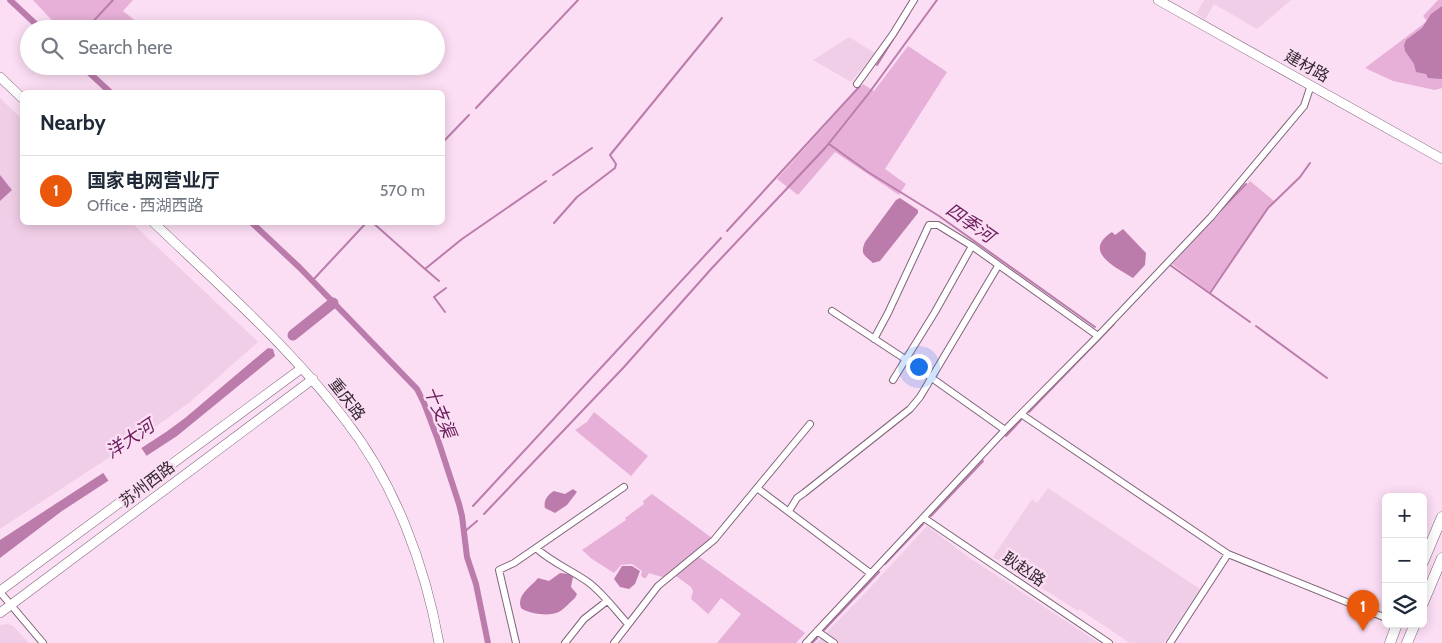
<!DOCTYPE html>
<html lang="en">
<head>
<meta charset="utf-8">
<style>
  :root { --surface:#fff; --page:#f6f6f7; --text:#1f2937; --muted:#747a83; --line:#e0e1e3; --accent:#ea580c }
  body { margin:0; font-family:Cabin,"Noto Sans SC",sans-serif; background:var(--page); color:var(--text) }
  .controls { position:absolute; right:15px; bottom:15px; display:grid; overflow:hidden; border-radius:8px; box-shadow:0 2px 12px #0003 }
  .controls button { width:45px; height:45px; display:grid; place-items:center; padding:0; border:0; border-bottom:1px solid var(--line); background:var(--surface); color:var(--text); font:25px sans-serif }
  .you { position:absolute; left:918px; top:366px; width:18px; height:18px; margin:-12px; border:4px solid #fff; border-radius:50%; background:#1a73e8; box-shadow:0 0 0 8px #1a73e833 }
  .badge { display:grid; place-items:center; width:32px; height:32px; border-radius:50%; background:var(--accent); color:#fff; font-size:16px; font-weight:700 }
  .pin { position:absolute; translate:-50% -41px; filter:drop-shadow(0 1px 2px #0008) }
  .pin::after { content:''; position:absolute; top:26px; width:18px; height:15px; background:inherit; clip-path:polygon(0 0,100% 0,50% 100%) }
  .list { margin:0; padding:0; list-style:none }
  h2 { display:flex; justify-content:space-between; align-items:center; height:65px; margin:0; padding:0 20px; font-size:21px }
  h2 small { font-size:16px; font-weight:400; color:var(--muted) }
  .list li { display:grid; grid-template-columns:32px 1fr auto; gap:15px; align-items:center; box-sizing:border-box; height:70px; padding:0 20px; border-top:1px solid var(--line) }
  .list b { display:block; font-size:19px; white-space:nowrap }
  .list p { margin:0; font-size:16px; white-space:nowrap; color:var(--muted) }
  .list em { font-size:16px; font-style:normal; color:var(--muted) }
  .icon { flex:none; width:28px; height:28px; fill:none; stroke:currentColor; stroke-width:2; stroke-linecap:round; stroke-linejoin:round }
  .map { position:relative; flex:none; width:1442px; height:643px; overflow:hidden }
  .search { position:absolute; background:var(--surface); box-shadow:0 2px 12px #0003; left:20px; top:20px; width:425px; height:55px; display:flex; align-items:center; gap:12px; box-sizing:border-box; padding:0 18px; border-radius:28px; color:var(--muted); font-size:19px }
  .panel { position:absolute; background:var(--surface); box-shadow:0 2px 12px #0003; left:20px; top:90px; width:425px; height:135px; border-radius:8px }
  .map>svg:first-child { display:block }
</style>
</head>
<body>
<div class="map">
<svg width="1442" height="643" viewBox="0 0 1442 643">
  <rect width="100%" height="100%" fill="#fcdef4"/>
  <path fill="#f1cee7" d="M 1204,0 L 1291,0 L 1257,29 L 1214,4 L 1205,20 L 1196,14 Z
    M 849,37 L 875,53 L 851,82 L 813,60 Z
    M 0,98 L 22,119 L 22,222 L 132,223 L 258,342 L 190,402 L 151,430 L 0,529 Z
    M 1048,488 L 1200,589 L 1164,643 L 1130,643 L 1079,609 L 1078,611 L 993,557 L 1032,499 L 1037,503 Z
    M 927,526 L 967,556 L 1099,643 L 816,643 L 867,591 Z
    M 8,624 L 13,626 L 29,643 L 0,643 L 0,625 Z"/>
  <path fill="#e6b0d8" d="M 33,0 L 133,0 L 123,11 L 137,22 L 124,29 L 60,29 Z
    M 1438,0 L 1442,0 L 1442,88 L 1435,90 L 1393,81 L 1365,68 L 1422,25 L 1427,21 L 1423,16 Z
    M 908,46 L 947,72 L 885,169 L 906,184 L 899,195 L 835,152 L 798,195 L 777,179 L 863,84 L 874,91 Z
    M 1250,181 L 1274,201 L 1209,292 L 1172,264 Z
    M 594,412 L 648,456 L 631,476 L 575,430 L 587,422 Z
    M 652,494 L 712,538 L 667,576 L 662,577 L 649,573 L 646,578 L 643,578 L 641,575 L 642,571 L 632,564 L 621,565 L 614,573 L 592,559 L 582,550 L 626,520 L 625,518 L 644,504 L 643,501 Z
    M 699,557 L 702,559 L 805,633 L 796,643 L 717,643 L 741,614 L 721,598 L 710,612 L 708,614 L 691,599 L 693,591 L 691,587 L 676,576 Z"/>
  <path fill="#bb7cac" d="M 1442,6 L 1442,79 L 1428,78 L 1426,74 L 1416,72 L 1414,64 L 1405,51 L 1404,45 L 1406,40 L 1422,28 L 1431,14 Z
    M 0,175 L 12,190 L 0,201 Z
    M 900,198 L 918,210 L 918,213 L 880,261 L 873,263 C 864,255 860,254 865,242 L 896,200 Z
    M 1123,229 L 1146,253 L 1145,265 L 1133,278 C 1117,268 1081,252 1112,232 L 1115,235 Z
    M 268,348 L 273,349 L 275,356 L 177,436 L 62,511 L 0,558 L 0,540 L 166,432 L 185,418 Z
    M 573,489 L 577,492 L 567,505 L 555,513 L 545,508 C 543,501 548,494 554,491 L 565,494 Z
    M 622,566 L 632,566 L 640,571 L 635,584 L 629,589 L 620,587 L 614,579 Z
    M 560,573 L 569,574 L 573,577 L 571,587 L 577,594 L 575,598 C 570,602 563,611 556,613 C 549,616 528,614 521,608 C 516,595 531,587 538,578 L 549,581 Z"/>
  <path fill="#fcdef4" d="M 140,446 L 148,458 L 110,483 L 102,471 Z"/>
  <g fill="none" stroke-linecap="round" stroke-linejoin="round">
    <path stroke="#bb7cac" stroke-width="2" d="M 86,29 L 113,0
      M 877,65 L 909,14
      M 476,108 L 578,0
      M 442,143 L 469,115
      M 829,144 L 868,172 L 939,216 L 1095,327
      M 553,175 L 592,148
      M 1220,211 L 1246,184
      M 372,222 L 425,269
      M 554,223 L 577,197 L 615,168 L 616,164 L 610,155 L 722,18
      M 727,231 L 860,86
      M 1170,265 L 1250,322
      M 312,281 L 367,222
      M 439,281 L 425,269 L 462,239 L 546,181
      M 1210,293 L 1268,208 L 1300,177 L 1310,163
      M 445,312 L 434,297 L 446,288
      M 1256,326 L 1327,378
      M 1029,412 L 1114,324
      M 1006,436 L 1021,420
      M 473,506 L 721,238
      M 484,514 L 624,367 L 712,268 L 826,147 L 869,93 L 937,0
      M 931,516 L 983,461
      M 463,533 L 477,521
      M 885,564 L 923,524
      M 824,630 L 879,572
      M 812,643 L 817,638"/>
    <path stroke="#bb7cac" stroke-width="6" d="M 10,0 L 41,29
      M 82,66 L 110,92
      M 251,222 L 300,268 L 417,389 L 424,403 L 438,440 L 459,504 L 462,516 L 467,557 L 476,584 L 488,643"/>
    <path stroke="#bb7cac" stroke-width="11" d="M 293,335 L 333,303"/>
    <g stroke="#7f6578" stroke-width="8">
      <path id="street" d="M 857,84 L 893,34 L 914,0
        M 832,311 L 905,359 L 1005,430
        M 874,339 L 888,313 L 929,225 L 938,225 L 972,246 L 1098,336
        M 893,380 L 935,312 L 972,246
        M 1021,414 L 1228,554 L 1386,618
        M 757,488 L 810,424
        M 789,511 L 797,498 L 804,493 L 910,409 L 920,397 L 998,266
        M 924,518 L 1109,643
        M 536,548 C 551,562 571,570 588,582 C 603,593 615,610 628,624
        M 0,592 L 43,643
        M 817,631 L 834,643
        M 516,643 L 499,570 L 514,563 L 624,487
        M 565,643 L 584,619 L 607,601
        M 614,643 L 658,586 L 714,540 L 757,488 L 870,573
        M 806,643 L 1005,430 L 1098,336 L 1211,217 L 1304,106 L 1311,85
        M 1170,643 L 1228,554"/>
    </g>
    <g stroke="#7f6578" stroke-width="10">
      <path id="secondary" d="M 1158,0 L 1442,159
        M 0,77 L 22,98
        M 153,222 C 220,286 290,347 346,421 C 395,484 425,565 439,643
        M 0,591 L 302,368
        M 0,613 L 313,379"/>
    </g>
    <g stroke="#7f6578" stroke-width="11">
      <path id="primary" d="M 1423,562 L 1442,517
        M 1423,603 L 1442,558
        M 1390,643 L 1397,624
        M 1407,643 L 1415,624"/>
    </g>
    <use href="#street" stroke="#fff" stroke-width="6"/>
    <use href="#secondary" stroke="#fff" stroke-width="9"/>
    <use href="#primary" stroke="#fff" stroke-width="10"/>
  </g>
  <g text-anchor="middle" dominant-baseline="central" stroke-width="5" stroke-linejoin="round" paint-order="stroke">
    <g font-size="16" fill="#332830" stroke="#fcdef4">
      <text transform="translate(1307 66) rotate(29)">建材路</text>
      <text transform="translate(347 399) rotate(52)">重庆路</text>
      <text transform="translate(147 484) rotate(-37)">苏州西路</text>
      <text transform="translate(1024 569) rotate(34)">耿赵路</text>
    </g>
    <g font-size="18" font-style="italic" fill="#691d5b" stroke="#fcdef4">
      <text transform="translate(970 223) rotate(35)">四季河</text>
      <text transform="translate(440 412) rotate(68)">十支渠</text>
      <text transform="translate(130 439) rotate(-34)">洋大河</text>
    </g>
  </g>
</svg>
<div class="controls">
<button>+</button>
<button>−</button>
<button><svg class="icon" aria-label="layers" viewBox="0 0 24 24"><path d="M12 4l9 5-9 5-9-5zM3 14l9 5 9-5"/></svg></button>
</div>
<div class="you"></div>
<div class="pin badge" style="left:1363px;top:631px">1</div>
<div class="search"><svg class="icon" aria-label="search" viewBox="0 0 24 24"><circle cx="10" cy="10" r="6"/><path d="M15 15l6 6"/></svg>Search here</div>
<section class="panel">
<h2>Nearby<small></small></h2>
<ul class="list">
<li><span class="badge">1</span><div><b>国家电网营业厅</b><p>Office · 西湖西路</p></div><em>570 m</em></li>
</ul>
</section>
</div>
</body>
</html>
